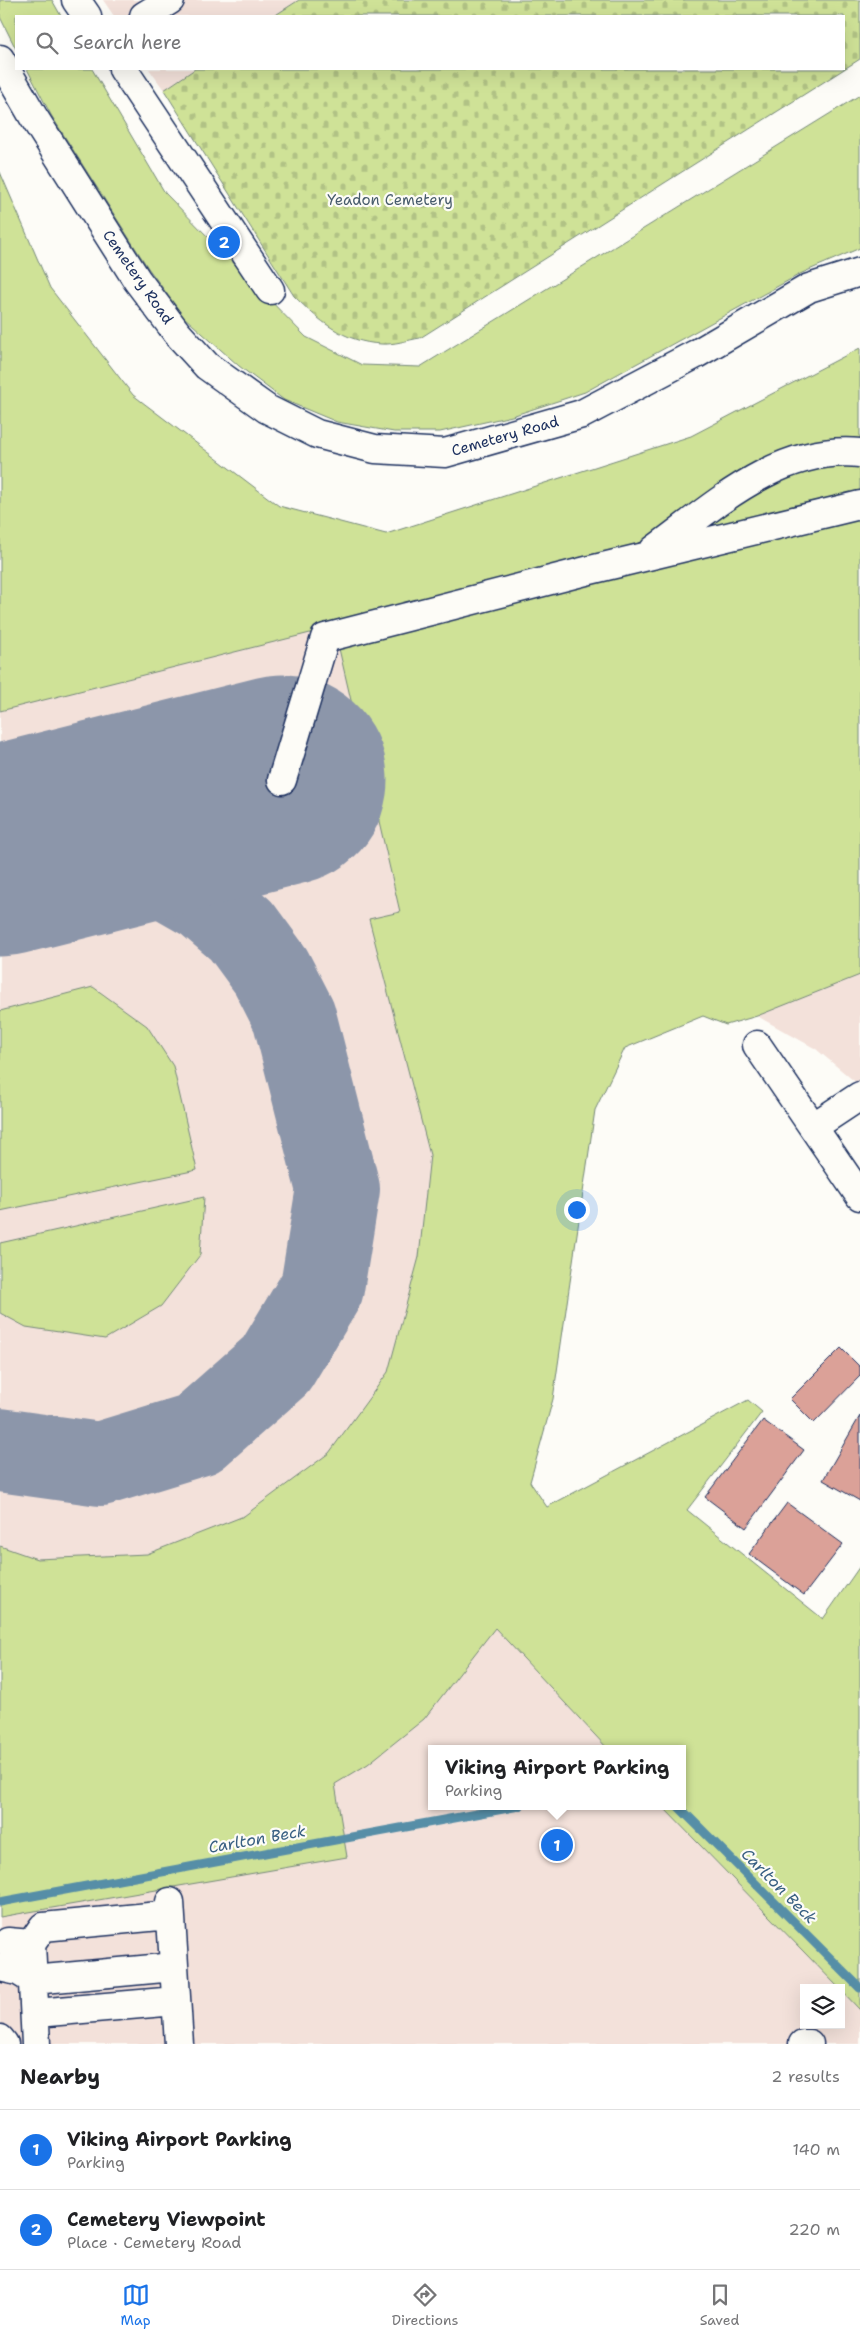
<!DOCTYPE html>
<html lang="en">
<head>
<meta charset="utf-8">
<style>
  :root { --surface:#fff; --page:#f6f6f6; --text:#202124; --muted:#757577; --line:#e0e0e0; --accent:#1a73e8 }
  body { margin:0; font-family:"Shantell Sans",sans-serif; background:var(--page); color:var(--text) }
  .controls { position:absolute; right:15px; bottom:15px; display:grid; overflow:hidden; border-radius:0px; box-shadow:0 5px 20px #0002 }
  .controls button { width:45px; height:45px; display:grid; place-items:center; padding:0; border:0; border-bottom:1px solid var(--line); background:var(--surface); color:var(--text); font:25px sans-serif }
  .you { position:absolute; left:576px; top:1209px; width:18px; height:18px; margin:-12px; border:4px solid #fff; border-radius:50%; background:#1a73e8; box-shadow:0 0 0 8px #1a73e833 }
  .badge { display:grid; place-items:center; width:32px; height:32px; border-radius:50%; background:var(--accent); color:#fff; font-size:16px; font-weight:700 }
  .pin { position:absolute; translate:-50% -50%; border:2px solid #fff; box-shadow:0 1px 5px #0006 }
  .popup { position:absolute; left:428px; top:1745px; width:258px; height:65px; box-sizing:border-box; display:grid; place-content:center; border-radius:0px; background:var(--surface); filter:drop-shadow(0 1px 4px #0005); font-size:16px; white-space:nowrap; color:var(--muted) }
  .popup b { font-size:19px; color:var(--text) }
  .popup::after { content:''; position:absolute; left:50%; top:100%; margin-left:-10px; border:10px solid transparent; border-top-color:var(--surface) }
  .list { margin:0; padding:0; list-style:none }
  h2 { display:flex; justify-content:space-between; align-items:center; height:65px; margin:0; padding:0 20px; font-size:21px }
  h2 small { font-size:16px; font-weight:400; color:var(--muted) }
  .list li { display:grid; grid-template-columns:32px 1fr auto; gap:15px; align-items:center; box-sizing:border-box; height:80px; padding:0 20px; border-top:1px solid var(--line) }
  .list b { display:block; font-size:19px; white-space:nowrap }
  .list p { margin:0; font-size:16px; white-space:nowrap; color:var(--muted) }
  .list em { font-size:16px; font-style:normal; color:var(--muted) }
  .icon { flex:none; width:28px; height:28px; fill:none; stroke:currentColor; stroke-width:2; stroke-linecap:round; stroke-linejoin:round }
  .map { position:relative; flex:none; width:860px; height:2044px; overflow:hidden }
  .search { position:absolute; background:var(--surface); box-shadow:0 5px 20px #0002; left:15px; right:15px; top:15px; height:55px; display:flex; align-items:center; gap:12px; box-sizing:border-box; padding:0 18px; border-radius:0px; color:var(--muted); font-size:19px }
  .sheet { height:225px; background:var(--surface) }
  nav { display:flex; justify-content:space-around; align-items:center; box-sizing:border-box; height:70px; border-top:1px solid var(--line); background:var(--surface); font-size:14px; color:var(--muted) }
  nav a { display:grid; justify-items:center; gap:2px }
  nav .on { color:var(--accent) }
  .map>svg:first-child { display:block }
</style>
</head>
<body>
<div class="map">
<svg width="860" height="2044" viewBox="0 0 860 2044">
  <defs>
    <pattern id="cemetery-stones" width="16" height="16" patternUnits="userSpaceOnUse" patternTransform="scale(1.25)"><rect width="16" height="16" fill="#cfe297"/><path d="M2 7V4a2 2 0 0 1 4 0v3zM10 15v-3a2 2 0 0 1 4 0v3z" fill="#b1c285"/></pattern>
  </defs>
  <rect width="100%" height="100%" fill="#fdfcf7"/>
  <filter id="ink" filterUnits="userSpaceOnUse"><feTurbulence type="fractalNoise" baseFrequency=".02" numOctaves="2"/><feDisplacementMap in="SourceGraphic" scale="10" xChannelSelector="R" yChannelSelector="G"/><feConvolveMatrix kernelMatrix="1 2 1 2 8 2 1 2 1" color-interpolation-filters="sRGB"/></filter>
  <g filter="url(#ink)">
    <path fill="#f3e1da" d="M 103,0 L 299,0 L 274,16 L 114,16 Z
      M 149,69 L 195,69 L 164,90 Z
      M 50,288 L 133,395 L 279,506 L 386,534 L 691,436 L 860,348 L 860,1086 L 816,1049 L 757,1016 L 726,1025 L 703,1016 L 625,1048 L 595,1110 L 553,1399 L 530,1482 L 547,1507 L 495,1627 L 608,1749 L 432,1749 L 432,1806 L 662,1806 L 839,1988 L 804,1988 L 804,2025 L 841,2025 L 841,1990 L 860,2010 L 860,2044 L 0,2044 L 0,296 Z"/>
    <path fill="#cfe297" stroke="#75887a" d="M 0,0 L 52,0 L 61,16 L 16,16 L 16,49 L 0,17 Z
      M 27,69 L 92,69 L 165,193 L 306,337 L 362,365 L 420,367 L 860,95 L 860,248 L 802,273 L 585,392 L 512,416 L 440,432 L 394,432 L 337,422 L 284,400 L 239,366 L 184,317 L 148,268 L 51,115 Z
      M 0,172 L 50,288 L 133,395 L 279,506 L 386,534 L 691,436 L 860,348 L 860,975 L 757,1016 L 726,1025 L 703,1016 L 625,1048 L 595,1110 L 553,1399 L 530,1482 L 547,1507 L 748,1400 L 762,1412 L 687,1510 L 823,1619 L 860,1566 L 860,2010 L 841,1990 L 841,1988 L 839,1988 L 662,1806 L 682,1806 L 682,1749 L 608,1749 L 495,1628 L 424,1719 L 368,1764 L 335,1784 L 347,1857 L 0,1917 L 0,1546 L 37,1559 L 147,1554 L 244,1516 L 329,1453 L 388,1372 L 419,1257 L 430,1155 L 369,919 L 400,912 L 334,627 L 0,711 Z
      M 93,987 L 147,1026 L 173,1066 L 197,1170 L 0,1211 L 0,1011 Z
      M 204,1197 L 200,1255 L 161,1306 L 105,1339 L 26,1327 L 0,1313 L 0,1243 Z"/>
    <path fill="url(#cemetery-stones)" stroke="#75887a" d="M 299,0 L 860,0 L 860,59 L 420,338 C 408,340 393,345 381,344 C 344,342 319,321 294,296 L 164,90 L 195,69 L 844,69 L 844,16 L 274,16 Z"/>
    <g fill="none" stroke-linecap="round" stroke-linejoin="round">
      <path stroke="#568ea7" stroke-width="9" d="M 678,1806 L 860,1988
        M 0,1902 L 519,1806"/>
      <path stroke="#8c96aa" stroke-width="84" d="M 0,857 L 72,852 L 119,859 L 164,876 L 206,900 L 241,930 L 271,971 L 294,1016 L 338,1189 L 322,1288 L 276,1365 L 198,1434 L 100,1464 L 0,1450"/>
      <path stroke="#8c96aa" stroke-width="211" d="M 0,851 L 282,780"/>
    </g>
    <path fill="#dba198" stroke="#1b2f5e" d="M 841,1348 L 860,1367 L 860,1376 L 814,1423 L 790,1399 Z
      M 860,1416 L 860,1501 L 823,1480 Z
      M 763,1420 L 804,1450 L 746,1528 L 705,1497 Z
      M 787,1503 L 843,1544 L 804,1595 L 749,1554 Z"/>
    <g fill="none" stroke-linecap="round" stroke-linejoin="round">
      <g stroke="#1b2f5e" stroke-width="31">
        <path id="minor" d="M 76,0 L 87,16
          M 144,16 L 170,0
          M 0,59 L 33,116 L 137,280 L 177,333 L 207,366 L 267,409 L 317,434 L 375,449 L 445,453 L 582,414 L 696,354 L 809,288 L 860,272
          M 123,69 L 270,290
          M 654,550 C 714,506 779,445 860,453
          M 282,780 L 325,638 L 586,571 L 860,505
          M 757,1045 L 860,1196
          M 813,1127 L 860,1096
          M 170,1902 L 179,2044
          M 8,1942 L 31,1944 L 36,2044
          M 31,1944 L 43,1927 L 170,1915
          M 0,1967 L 18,1971 L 33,1980 L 174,1967
          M 36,2013 L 176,2001
          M 0,2039 L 4,2044
          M 803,2044 L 809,2044"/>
      </g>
      <use href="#minor" stroke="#fdfcf7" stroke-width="28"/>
    </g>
  </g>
  <g text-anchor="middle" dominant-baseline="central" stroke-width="4.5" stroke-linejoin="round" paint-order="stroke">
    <g font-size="15" fill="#485c6c" stroke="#fdfcf7">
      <text x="390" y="200">Yeadon Cemetery</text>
    </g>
    <g font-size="15" fill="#1b2f5e" stroke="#fdfcf7">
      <text transform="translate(138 277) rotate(55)">Cemetery Road</text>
      <text transform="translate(505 436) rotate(-16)">Cemetery Road</text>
    </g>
    <g font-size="16" font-style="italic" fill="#385f82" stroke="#fdfcf7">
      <text transform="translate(257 1839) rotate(-10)">Carlton Beck</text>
      <text transform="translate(779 1886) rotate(45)">Carlton Beck</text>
    </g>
  </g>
</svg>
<div class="controls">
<button><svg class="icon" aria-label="layers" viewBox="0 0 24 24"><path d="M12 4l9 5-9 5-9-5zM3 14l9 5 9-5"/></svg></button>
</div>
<div class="you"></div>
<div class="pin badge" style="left:557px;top:1845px">1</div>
<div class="popup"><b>Viking Airport Parking</b>Parking</div>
<div class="pin badge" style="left:224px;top:242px">2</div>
<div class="search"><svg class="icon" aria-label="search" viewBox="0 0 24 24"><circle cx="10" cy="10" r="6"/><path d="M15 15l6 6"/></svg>Search here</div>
</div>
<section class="sheet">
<h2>Nearby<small>2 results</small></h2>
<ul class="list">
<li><span class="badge">1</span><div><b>Viking Airport Parking</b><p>Parking</p></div><em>140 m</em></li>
<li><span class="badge">2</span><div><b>Cemetery Viewpoint</b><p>Place · Cemetery Road</p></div><em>220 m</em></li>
</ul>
</section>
<nav>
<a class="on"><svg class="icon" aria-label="map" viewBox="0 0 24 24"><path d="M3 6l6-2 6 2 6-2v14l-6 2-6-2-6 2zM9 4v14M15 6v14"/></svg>Map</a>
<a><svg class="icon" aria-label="directions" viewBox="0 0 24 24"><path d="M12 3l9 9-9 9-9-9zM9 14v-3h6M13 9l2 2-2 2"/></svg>Directions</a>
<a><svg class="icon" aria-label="saved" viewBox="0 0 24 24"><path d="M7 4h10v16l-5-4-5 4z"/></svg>Saved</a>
</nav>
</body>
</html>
